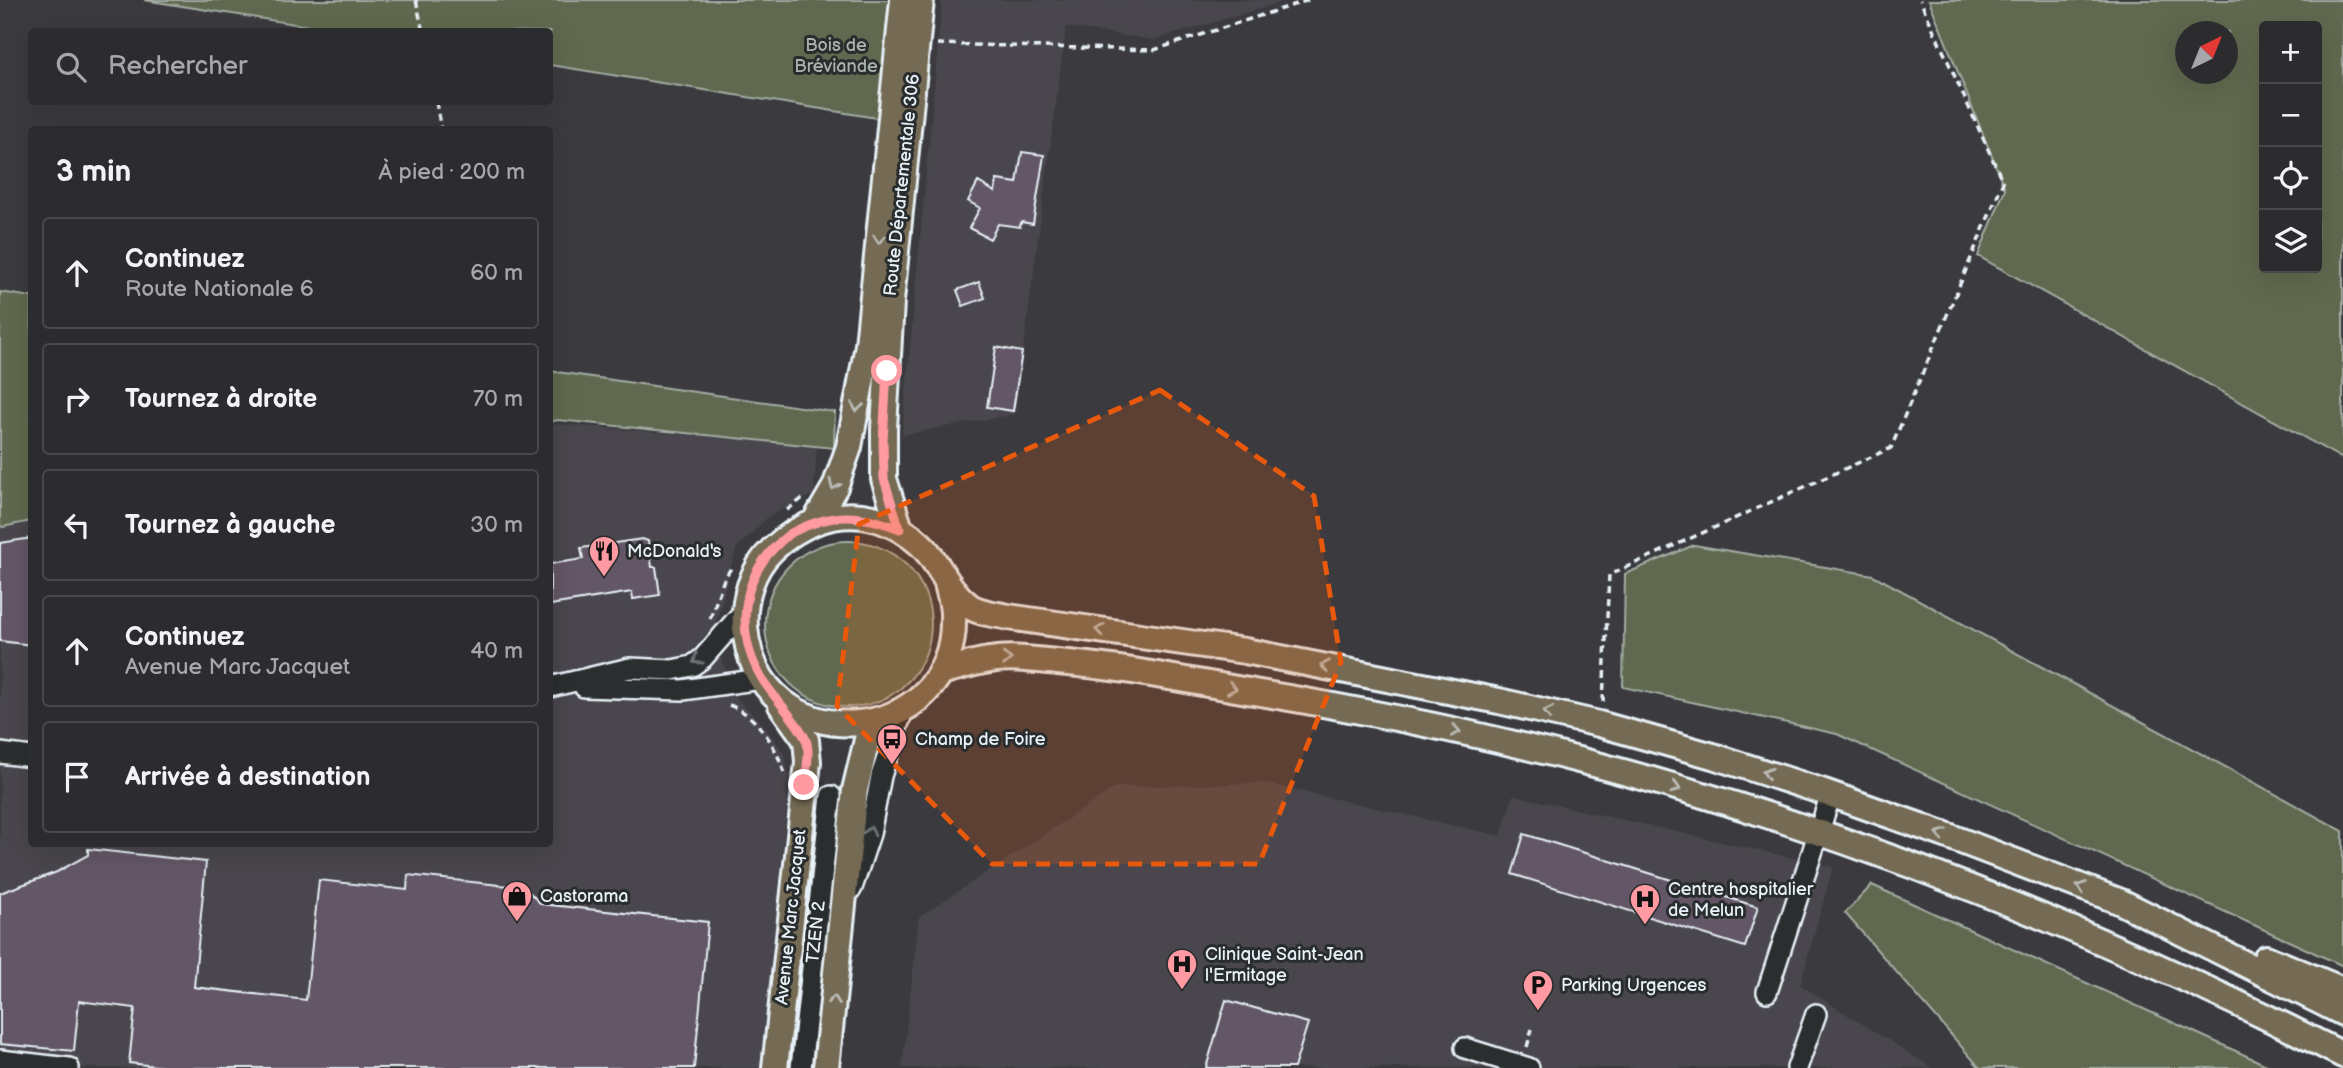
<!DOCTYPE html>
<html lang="fr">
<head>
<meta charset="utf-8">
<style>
  :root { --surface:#2c2c2f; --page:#343437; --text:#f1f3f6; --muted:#a6a7aa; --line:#48484b }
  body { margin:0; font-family:"Balsamiq Sans",sans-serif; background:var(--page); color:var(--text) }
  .controls { position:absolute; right:21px; top:21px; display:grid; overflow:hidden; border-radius:7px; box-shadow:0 7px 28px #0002 }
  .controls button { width:63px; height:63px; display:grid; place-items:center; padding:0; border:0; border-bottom:2px solid var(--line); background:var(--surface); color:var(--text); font:35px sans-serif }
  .compass { position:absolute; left:2175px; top:21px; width:63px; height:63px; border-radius:50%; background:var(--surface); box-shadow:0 7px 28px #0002; rotate:43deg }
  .stop { position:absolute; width:21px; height:21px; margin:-16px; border:5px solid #ff9aa2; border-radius:50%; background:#fff }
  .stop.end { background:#ff9aa2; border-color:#fff; box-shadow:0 2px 7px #0008 }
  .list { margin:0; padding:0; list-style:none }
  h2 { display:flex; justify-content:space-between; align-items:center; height:91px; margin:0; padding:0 28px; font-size:30px }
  h2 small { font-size:23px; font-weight:400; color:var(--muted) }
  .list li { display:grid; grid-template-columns:46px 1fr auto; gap:21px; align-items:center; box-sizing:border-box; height:112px; margin:0 14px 14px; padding:0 14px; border:2px solid var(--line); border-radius:7px }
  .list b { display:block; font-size:26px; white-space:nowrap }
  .list p { margin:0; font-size:23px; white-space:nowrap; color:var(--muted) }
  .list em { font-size:23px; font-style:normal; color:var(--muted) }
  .icon { flex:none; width:38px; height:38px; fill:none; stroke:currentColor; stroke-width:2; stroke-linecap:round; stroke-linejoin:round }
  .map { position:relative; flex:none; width:2343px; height:1068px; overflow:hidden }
  .search { position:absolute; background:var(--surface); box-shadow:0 7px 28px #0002; left:28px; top:28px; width:525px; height:77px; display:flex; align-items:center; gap:18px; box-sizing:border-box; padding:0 24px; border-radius:7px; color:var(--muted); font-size:26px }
  .panel { position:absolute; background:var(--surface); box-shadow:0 7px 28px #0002; left:28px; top:126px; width:525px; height:721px; border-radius:7px }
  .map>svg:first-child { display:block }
</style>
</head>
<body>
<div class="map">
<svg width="2343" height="1068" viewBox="0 0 2343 1068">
  <rect width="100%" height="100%" fill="#3b3a3f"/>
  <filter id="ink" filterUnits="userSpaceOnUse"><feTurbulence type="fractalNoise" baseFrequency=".0143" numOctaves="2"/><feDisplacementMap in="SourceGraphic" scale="14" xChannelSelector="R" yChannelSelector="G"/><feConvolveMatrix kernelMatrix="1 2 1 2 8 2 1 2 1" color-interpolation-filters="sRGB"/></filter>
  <g filter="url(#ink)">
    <path fill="#4a464e" d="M 942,0 L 1289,0 L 1154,40 L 1066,27 L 1015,414 L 902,435 Z
      M 558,424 L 817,446 L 814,494 L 769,516 L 736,549 L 712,638 L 738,700 L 763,724 L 785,755 L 789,782 L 762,1068 L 49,1068 L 0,1063 L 0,526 L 31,522 L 32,844 L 550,844 L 550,425 Z
      M 1264,783 L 1501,836 L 1513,795 L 1833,867 L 1800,985 L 1933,1068 L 902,1068 L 919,917 L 1116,787 Z"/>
    <path fill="#61694f" stroke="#a4ada4" stroke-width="2" fill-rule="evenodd" d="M 144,0 L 896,0 L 889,120 L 550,65 L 550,32 L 339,31 Z
      M 1929,0 L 2343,0 L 2343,459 L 1978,256 L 2005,189 ZM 2317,26 L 2317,268 L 2264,268 L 2264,26 ZM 2186,32 L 2228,32 L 2228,74 L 2186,74 Z
      M 0,292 L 32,297 L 31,521 L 3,527 L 0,526 Z
      M 550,371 L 835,412 L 834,448 L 558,420 L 550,422 Z
      M765 624a83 83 0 1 1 166 0a83 83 0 1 1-166 0Z
      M 1694,545 L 1873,575 L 2343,831 L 2343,966 L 1837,734 L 1623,687 L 1625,574 Z
      M 1872,885 L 2273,1068 L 1980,1068 L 1845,913 Z"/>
    <path fill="#635766" stroke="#e8f1f8" stroke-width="2" d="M 1022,152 L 1044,155 L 1033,224 L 1021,222 L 1020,227 L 998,224 L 990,239 L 969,228 L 980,208 L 968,201 L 978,182 L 995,192 L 997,180 L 1017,183 Z
      M 979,282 L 985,298 L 963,306 L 957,290 Z
      M 996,347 L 1022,352 L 1013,411 L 987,407 Z
      M 32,538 L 32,645 L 0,641 L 0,543 Z
      M 642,539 L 648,541 L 652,567 L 656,567 L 660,595 L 633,599 L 632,592 L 550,605 L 550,564 L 583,559 L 581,548 Z
      M 1524,834 L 1758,907 L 1745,947 L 1512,874 Z
      M 88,849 L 206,862 L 194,987 L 306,1000 L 319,880 L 407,890 L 408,875 L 519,887 L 525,888 L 541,904 L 708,922 L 694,1068 L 174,1068 L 129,1063 L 135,1008 L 79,1001 L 74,1051 L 0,1044 L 0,893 L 57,872 L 88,855 Z
      M 1226,1000 L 1308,1023 L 1294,1068 L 1206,1068 Z"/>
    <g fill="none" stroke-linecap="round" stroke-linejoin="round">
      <g stroke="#e8f1f8" stroke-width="24">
        <path id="minor" d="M 550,687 L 630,668 L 672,670 L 692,666 L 703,658 L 744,611
          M 584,687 L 683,690 L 761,679
          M 0,753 L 32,757
          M 852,888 L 870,834 L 881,776 L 903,710
          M 1767,992 L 1831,794
          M 1465,1048 L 1529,1068
          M 0,1060 L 69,1068
          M 801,1068 L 831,796
          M 1797,1068 L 1816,1014"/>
      </g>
      <g stroke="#e8f1f8" stroke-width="30">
        <path id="major" d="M 815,521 L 835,487 L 849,447 L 868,345 L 903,0
          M 900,529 L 884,479 L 884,429 L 891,301 L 921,0
          M 947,583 C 949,593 953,604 953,614 C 959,751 756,764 745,627 C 743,599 752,569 772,550 C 799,524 835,509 873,518 C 893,523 918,538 930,555 C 942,572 951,592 968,605 C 977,613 996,614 1008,617 L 1245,651 L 1499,701 L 1599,724 L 1713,756 L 1824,792 L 1943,834 L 2121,902 L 2343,1013
          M 940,672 C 957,668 974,662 990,660 C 1012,656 1035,660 1057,662 C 1123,667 1188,681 1254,692 C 1368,711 1482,734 1594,764 C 1853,833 2104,934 2343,1055
          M 2266,958 L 2343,990
          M 775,1068 L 808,762 L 806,740 L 781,705
          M 826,1068 L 855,790 L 871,723"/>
      </g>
      <path stroke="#e8f1f8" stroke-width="3.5" stroke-dasharray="7 5" stroke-linecap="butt" d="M 416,0 L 423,32
        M 937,44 L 1154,50 L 1309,0
        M 436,102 L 441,130
        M 787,510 L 803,498
        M 710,619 L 724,579 L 733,565
        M 1603,702 L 1609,575 L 1891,448 L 2003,182 L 1920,0
        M 729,705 C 757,715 775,744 784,772
        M 1527,1047 L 1532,1029"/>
      <use href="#minor" stroke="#2a2d2e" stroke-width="19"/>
      <use href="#major" stroke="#746b52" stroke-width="24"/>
    </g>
    <defs><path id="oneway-chevron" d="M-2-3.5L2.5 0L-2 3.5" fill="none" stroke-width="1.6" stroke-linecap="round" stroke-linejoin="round" transform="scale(1.75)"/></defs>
    <g stroke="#babbb6">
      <use href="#oneway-chevron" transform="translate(879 239) rotate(96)"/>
      <use href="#oneway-chevron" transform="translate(857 407) rotate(100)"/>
      <use href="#oneway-chevron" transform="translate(834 485) rotate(115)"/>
      <use href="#oneway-chevron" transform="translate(1100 630) rotate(-172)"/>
      <use href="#oneway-chevron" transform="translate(1007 659) rotate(-2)"/>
      <use href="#oneway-chevron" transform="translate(1325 666) rotate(-169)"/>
      <use href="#oneway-chevron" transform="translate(1232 688) rotate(10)"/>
      <use href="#oneway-chevron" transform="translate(1548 712) rotate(-167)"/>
      <use href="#oneway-chevron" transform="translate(1456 731) rotate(12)"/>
      <use href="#oneway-chevron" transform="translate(1767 773) rotate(-162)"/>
      <use href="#oneway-chevron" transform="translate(1676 788) rotate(16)"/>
      <use href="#oneway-chevron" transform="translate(1941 834) rotate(-159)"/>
      <use href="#oneway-chevron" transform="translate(2081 887) rotate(-160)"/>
      <use href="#oneway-chevron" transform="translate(834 1000) rotate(-84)"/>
    </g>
    <g stroke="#6c7275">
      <use href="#oneway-chevron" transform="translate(697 660) rotate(145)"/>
      <use href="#oneway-chevron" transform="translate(870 831) rotate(-75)"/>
    </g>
  </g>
  <g fill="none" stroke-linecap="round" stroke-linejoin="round" filter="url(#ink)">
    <path stroke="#ff9aa2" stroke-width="9" d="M 804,785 C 806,772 810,757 807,743 C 803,727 770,694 761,677 C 736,634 740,580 777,545 C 782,540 787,535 793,532 C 833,512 859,513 900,529 L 884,479 L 883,441 L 887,371"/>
  </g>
  <path fill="#e8590c" fill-opacity="0.2" stroke="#e8590c" stroke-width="5" stroke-dasharray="14 9" stroke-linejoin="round" d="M 1160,390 L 1314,496 L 1341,662 L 1259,864 L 992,864 L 837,706 L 859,524 Z"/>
  <defs>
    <g id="restaurant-pin" transform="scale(1.575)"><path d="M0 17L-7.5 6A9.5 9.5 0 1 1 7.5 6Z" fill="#ff9aa2" stroke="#2a2d2e"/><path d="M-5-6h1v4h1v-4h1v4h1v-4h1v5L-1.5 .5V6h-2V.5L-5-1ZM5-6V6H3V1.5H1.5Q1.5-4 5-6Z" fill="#111"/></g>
    <g id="bus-pin" transform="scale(1.575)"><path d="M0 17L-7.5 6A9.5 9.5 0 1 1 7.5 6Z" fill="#ff9aa2" stroke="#2a2d2e"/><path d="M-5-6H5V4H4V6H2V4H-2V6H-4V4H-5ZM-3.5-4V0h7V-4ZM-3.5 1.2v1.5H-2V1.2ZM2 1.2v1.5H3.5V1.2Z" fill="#111"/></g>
    <g id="shop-pin" transform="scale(1.575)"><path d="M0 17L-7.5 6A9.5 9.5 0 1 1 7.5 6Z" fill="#ff9aa2" stroke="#2a2d2e"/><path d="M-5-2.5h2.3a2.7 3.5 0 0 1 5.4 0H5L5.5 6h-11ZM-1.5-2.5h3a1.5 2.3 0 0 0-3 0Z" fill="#111"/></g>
    <g id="hospital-pin" transform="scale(1.575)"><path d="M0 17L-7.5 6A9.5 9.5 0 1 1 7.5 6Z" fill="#ff9aa2" stroke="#2a2d2e"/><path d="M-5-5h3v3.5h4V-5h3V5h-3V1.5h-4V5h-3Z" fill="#111"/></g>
    <g id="parking-pin" transform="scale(1.575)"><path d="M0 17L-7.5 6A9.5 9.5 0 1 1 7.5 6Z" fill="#ff9aa2" stroke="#2a2d2e"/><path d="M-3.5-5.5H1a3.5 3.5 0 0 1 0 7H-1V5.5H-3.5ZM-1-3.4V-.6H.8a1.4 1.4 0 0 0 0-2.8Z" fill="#111"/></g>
  </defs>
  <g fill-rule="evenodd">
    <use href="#restaurant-pin" x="604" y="551"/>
    <use href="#bus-pin" x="892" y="739"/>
    <use href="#shop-pin" x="517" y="896"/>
    <use href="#hospital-pin" x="1645" y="899"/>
    <use href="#hospital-pin" x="1182" y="964"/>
    <use href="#parking-pin" x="1538" y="985"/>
  </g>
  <g text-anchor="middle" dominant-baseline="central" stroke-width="6" stroke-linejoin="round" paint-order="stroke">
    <g font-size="18" fill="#abb4ac" stroke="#2a2d2e">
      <text x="836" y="45">Bois de<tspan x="836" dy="21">Bréviande</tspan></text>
    </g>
    <g font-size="18" fill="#e8f1f8" stroke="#2a2d2e">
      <text transform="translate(902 185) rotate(-84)">Route Départementale 306</text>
      <text transform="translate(791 917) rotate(-84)">Avenue Marc Jacquet</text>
      <text transform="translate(816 932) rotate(-84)">TZEN 2</text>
    </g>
    <g font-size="18" fill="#e8f1f8" stroke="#2a2d2e" text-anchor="start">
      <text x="627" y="551">McDonald's</text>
      <text x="915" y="739">Champ de Foire</text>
      <text x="1668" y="889">Centre hospitalier<tspan x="1668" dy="21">de Melun</tspan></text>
      <text x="540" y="896">Castorama</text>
      <text x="1205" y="954">Clinique Saint-Jean<tspan x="1205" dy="21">l'Ermitage</tspan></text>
      <text x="1561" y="985">Parking Urgences</text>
    </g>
  </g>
</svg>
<div class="controls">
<button>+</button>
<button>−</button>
<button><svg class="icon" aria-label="locate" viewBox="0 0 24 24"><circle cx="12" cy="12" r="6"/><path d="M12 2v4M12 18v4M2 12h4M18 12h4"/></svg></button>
<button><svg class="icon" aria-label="layers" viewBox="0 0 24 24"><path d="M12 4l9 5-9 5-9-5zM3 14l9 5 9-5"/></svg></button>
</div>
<svg class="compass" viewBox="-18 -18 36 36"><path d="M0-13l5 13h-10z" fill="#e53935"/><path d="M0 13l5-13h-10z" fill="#a6a7aa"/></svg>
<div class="stop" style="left:887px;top:371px"></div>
<div class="stop end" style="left:804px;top:785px"></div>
<div class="search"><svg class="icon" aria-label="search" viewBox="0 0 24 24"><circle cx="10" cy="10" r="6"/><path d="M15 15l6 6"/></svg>Rechercher</div>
<section class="panel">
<h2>3 min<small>À pied · 200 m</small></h2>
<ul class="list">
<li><svg class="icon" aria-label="ahead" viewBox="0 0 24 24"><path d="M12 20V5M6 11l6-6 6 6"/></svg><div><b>Continuez</b><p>Route Nationale 6</p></div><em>60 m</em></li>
<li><svg class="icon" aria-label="right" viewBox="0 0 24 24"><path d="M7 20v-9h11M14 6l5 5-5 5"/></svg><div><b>Tournez à droite</b></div><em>70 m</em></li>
<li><svg class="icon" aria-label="left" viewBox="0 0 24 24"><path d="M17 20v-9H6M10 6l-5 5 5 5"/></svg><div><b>Tournez à gauche</b></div><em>30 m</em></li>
<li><svg class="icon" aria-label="ahead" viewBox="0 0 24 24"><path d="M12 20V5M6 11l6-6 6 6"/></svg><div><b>Continuez</b><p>Avenue Marc Jacquet</p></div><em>40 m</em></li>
<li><svg class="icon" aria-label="arrive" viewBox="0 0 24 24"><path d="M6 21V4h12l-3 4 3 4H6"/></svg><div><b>Arrivée à destination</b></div></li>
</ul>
</section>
</div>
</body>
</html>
